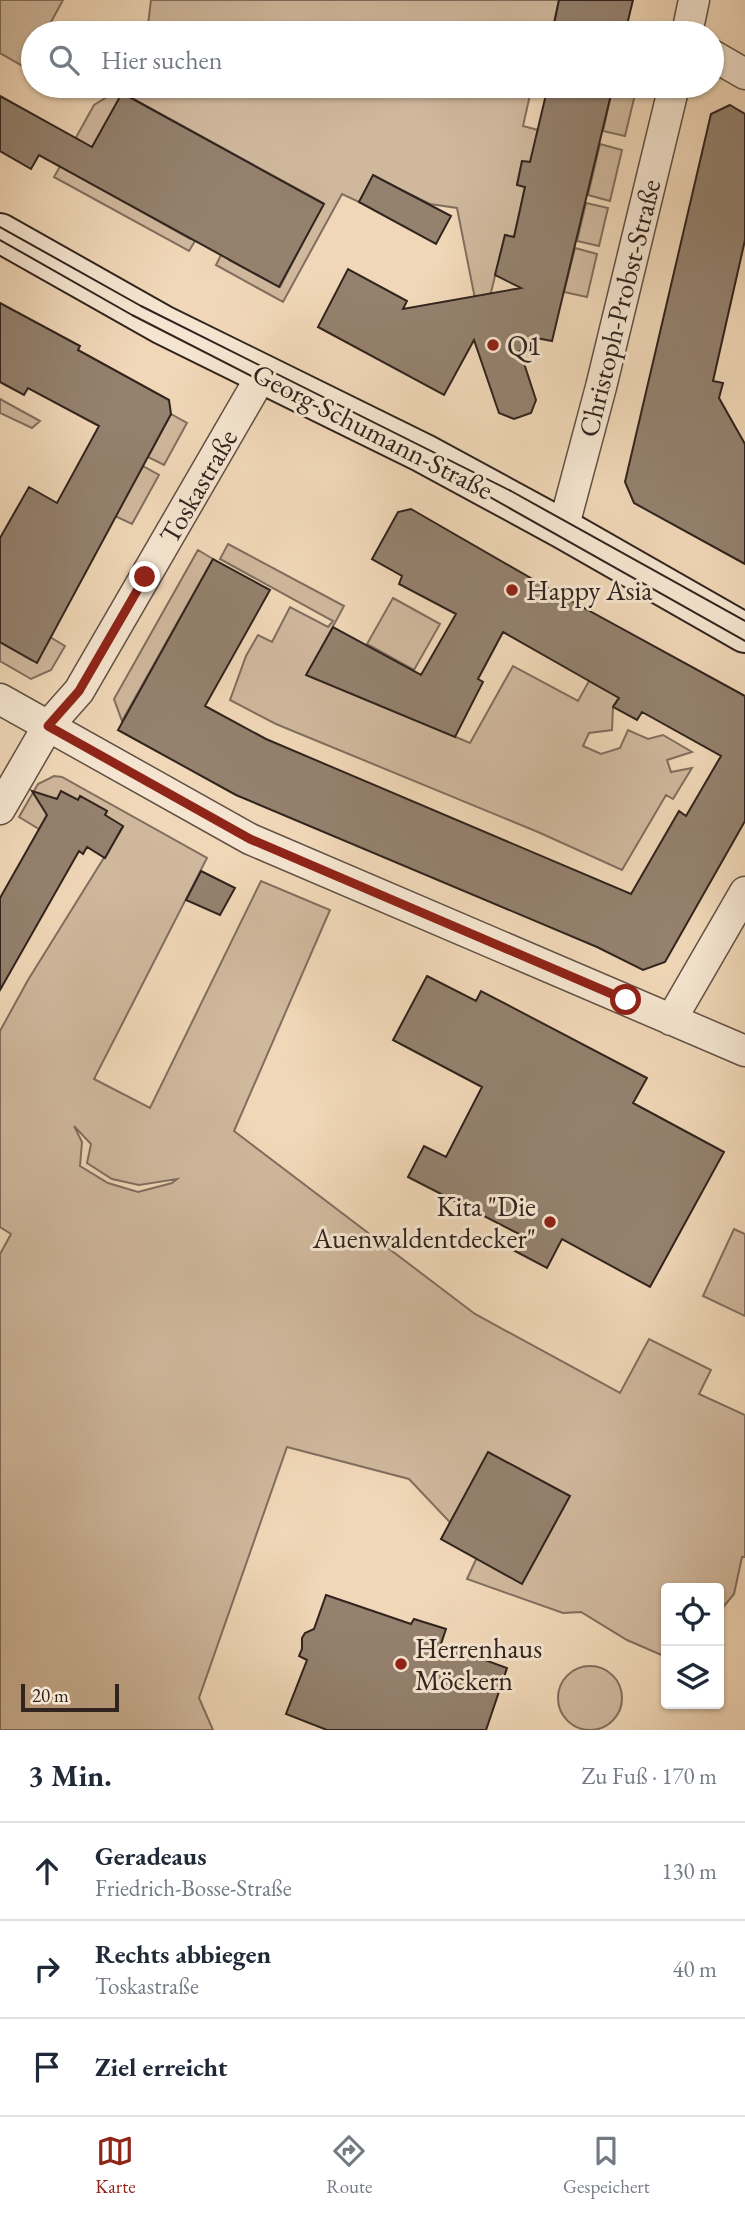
<!DOCTYPE html>
<html lang="de">
<head>
<meta charset="utf-8">
<style>
  :root { --surface:#fff; --page:#f6f6f7; --text:#1f2937; --muted:#747a83; --line:#e0e1e3; --accent:#8f2418 }
  body { margin:0; font-family:"EB Garamond",serif; background:var(--page); color:var(--text) }
  .controls { position:absolute; right:21px; bottom:21px; display:grid; overflow:hidden; border-radius:7px; box-shadow:0 2px 5px #0004 }
  .controls button { width:63px; height:63px; display:grid; place-items:center; padding:0; border:0; border-bottom:2px solid var(--line); background:var(--surface); color:var(--text); font:35px sans-serif }
  .scale { position:absolute; left:21px; bottom:18px; width:98px; box-sizing:border-box; padding-left:7px; border:4px solid #31231e; border-top:0; font-size:19px; line-height:24px; white-space:nowrap; color:#31231e; -webkit-text-stroke:5px #f5e5d0; paint-order:stroke }
  .stop { position:absolute; width:21px; height:21px; margin:-16px; border:5px solid #8f2418; border-radius:50%; background:#fff }
  .stop.end { background:#8f2418; border-color:#fff; box-shadow:0 2px 7px #0008 }
  .list { margin:0; padding:0; list-style:none }
  h2 { display:flex; justify-content:space-between; align-items:center; height:91px; margin:0; padding:0 28px; font-size:30px }
  h2 small { font-size:23px; font-weight:400; color:var(--muted) }
  .list li { display:grid; grid-template-columns:46px 1fr auto; gap:21px; align-items:center; box-sizing:border-box; height:98px; padding:0 28px; border-top:2px solid var(--line) }
  .list b { display:block; font-size:26px; white-space:nowrap }
  .list p { margin:0; font-size:23px; white-space:nowrap; color:var(--muted) }
  .list em { font-size:23px; font-style:normal; color:var(--muted) }
  .icon { flex:none; width:38px; height:38px; fill:none; stroke:currentColor; stroke-width:2; stroke-linecap:round; stroke-linejoin:round }
  .map { position:relative; flex:none; width:745px; height:1730px; overflow:hidden }
  .search { position:absolute; background:var(--surface); box-shadow:0 2px 5px #0004; left:21px; right:21px; top:21px; height:77px; display:flex; align-items:center; gap:18px; box-sizing:border-box; padding:0 24px; border-radius:38px; color:var(--muted); font-size:26px }
  .sheet { height:385px; background:var(--surface) }
  nav { display:flex; justify-content:space-around; align-items:center; box-sizing:border-box; height:98px; border-top:2px solid var(--line); background:var(--surface); font-size:19px; color:var(--muted) }
  nav a { display:grid; justify-items:center; gap:4px }
  nav .on { color:var(--accent) }
  .map>svg:first-child { display:block }
</style>
</head>
<body>
<div class="map">
<svg width="745" height="1730" viewBox="0 0 745 1730">
  <rect width="100%" height="100%" fill="#f0d7b7"/>
  <filter id="stains"><feTurbulence type="fractalNoise" baseFrequency=".00286" numOctaves="4"/><feColorMatrix values="0 0 0 0 .2 0 0 0 0 .09 0 0 0 0 .02 0 0 0 .5 -.17"/></filter>
  <radialGradient id="worn" r=".72"><stop offset=".6" stop-color="#630" stop-opacity="0"/><stop offset="1" stop-color="#630" stop-opacity=".3"/></radialGradient>
  <path fill="#d0b89d" stroke="#806e5e" stroke-width="2" fill-rule="evenodd" d="M 0,0 L 63,0 L 45,33 L 33,33 L 33,72 L 0,53 Z
    M 151,0 L 559,0 L 552,33 L 147,33 Z
    M 125,86 L 532,86 L 523,126 L 538,130 L 531,162 L 522,161 L 517,184 L 525,187 L 514,237 L 505,235 L 487,309 L 480,324 L 457,208 L 430,204 L 373,176 L 359,202 L 342,194 L 283,302 L 216,265 L 223,251 L 229,260 L 280,287 L 323,203 L 123,93 L 78,176 L 190,239 L 198,236 L 189,251 L 54,177 L 94,105 Z
    M 613,86 L 637,86 L 625,136 L 603,131 Z
    M 600,144 L 622,150 L 610,201 L 588,195 Z
    M 586,203 L 608,208 L 599,246 L 577,241 Z
    M 575,248 L 597,254 L 587,297 L 564,292 Z
    M 0,399 L 40,421 L 32,428 L 0,413 Z
    M 171,414 L 187,423 L 164,465 L 148,457 Z
    M 143,466 L 159,475 L 132,524 L 115,516 Z
    M 228,544 L 344,606 L 307,675 L 470,743 L 513,666 L 578,701 L 589,681 L 619,697 L 613,707 L 612,730 L 589,733 L 583,746 L 601,754 L 620,748 L 628,730 L 648,739 L 663,735 L 692,752 L 667,760 L 671,772 L 692,768 L 673,799 L 666,795 L 622,870 L 538,832 L 276,724 L 230,700 L 246,656 L 258,635 L 272,642 L 290,607 L 328,627 L 333,621 L 220,559 Z
    M 198,550 L 213,559 L 122,721 L 114,699 Z
    M 393,598 L 440,624 L 414,670 L 367,644 Z
    M 50,637 L 65,646 L 51,670 L 31,679 L 0,661 L 0,642 L 31,660 Z
    M 54,776 L 62,777 L 207,858 L 94,1079 L 150,1108 L 261,881 L 330,910 L 234,1131 L 475,1314 L 620,1393 L 649,1339 L 711,1370 L 699,1394 L 745,1415 L 745,1557 L 742,1557 L 734,1594 L 724,1606 L 719,1619 L 719,1588 L 666,1588 L 666,1657 L 627,1640 L 581,1612 L 563,1613 L 467,1579 L 479,1553 L 409,1479 L 287,1447 L 199,1698 L 213,1730 L 0,1730 L 0,1254 L 11,1234 L 0,1227 L 0,1031 L 28,980 L 123,827 L 105,815 L 107,811 L 81,797 L 78,800 L 61,791 L 57,799 L 53,798 L 45,811 L 47,815 L 39,829 L 19,817 L 38,784 ZM 74,1126 L 91,1144 L 87,1163 L 112,1179 L 139,1185 L 177,1179 L 172,1183 L 138,1192 L 108,1183 L 80,1166 L 82,1142 Z
    M 734,1229 L 745,1234 L 745,1316 L 703,1296 Z
    M558 1698a32 32 0 1 1 64 0a32 32 0 1 1-64 0Z"/>
  <path fill="#94816e" stroke="#31231e" stroke-width="2" d="M 559,0 L 633,0 L 625,33 L 552,33 Z
    M 548,86 L 613,86 L 552,341 L 531,337 L 531,350 L 520,351 L 536,400 L 531,413 L 514,419 L 499,413 L 474,340 L 444,395 L 318,327 L 348,269 L 407,301 L 403,309 L 521,288 L 495,275 L 505,235 L 514,237 L 525,187 L 517,185 L 522,161 L 530,162 Z
    M 122,93 L 324,204 L 279,287 L 39,155 L 31,169 L 0,151 L 0,96 L 92,147 Z
    M 730,105 L 745,114 L 745,240 L 713,381 L 723,383 L 719,398 L 745,444 L 745,564 L 634,503 L 625,482 L 711,114 Z
    M 373,175 L 451,216 L 436,244 L 359,202 Z
    M 0,303 L 80,346 L 78,350 L 169,400 L 171,414 L 37,663 L 0,642 L 0,538 L 29,487 L 57,503 L 99,426 L 28,388 L 24,395 L 0,382 Z
    M 411,509 L 555,592 L 745,696 L 745,821 L 665,962 L 643,970 L 597,947 L 236,795 L 118,730 L 213,559 L 270,590 L 205,706 L 266,739 L 631,894 L 679,811 L 686,816 L 721,756 L 642,712 L 637,720 L 613,707 L 619,698 L 503,632 L 478,679 L 483,682 L 455,737 L 306,675 L 333,627 L 421,675 L 456,614 L 399,584 L 402,576 L 372,559 L 398,512 Z
    M 32,791 L 57,799 L 61,791 L 78,800 L 80,796 L 107,811 L 105,815 L 123,826 L 105,858 L 87,847 L 83,854 L 79,851 L 0,990 L 0,898 L 47,815 Z
    M 201,871 L 235,888 L 220,915 L 186,900 Z
    M 427,976 L 476,1001 L 481,991 L 647,1078 L 633,1103 L 724,1152 L 650,1287 L 562,1239 L 547,1268 L 513,1250 L 521,1235 L 408,1177 L 424,1146 L 446,1157 L 482,1087 L 393,1040 Z
    M 488,1452 L 570,1496 L 522,1584 L 441,1539 Z
    M 326,1595 L 411,1624 L 414,1619 L 446,1629 L 441,1644 L 507,1668 L 486,1730 L 327,1730 L 286,1714 L 307,1660 L 299,1656 L 302,1649 L 302,1638 L 305,1633 L 314,1629 Z"/>
  <g fill="none" stroke-linecap="round" stroke-linejoin="round">
    <g stroke="#615044" stroke-width="33">
      <path id="minor" d="M 687,33 L 694,0
        M 712,55 L 745,74
        M 563,529 L 601,387 L 674,86
        M 0,699 L 250,839 L 745,1051
        M 0,809 L 48,726 L 79,691 L 262,375
        M 671,1020 L 745,892"/>
    </g>
    <g stroke="#31231e" stroke-width="42">
      <path id="secondary" d="M 0,233 L 163,325 L 423,453 L 563,529 L 745,633"/>
    </g>
    <use href="#minor" stroke="#f5e5d0" stroke-width="30"/>
    <use href="#secondary" stroke="#f5e5d0" stroke-width="38"/>
    <path stroke="#31231e" stroke-width="2" d="M 0,227 L 141,306 L 511,491 L 745,621
      M 0,240 L 132,315 L 347,425 L 426,461 L 745,641"/>
  </g>
  <g fill="none" stroke-linecap="round" stroke-linejoin="round">
    <path stroke="#8f2418" stroke-width="9" d="M 145,577 L 79,691 L 48,726 L 250,839 L 626,1000"/>
  </g>
  <g fill="#8f2418" stroke="#f5e5d0" stroke-width="2.5">
    <circle cx="493" cy="345" r="7"/>
    <circle cx="512" cy="590" r="7"/>
    <circle cx="550" cy="1222" r="7"/>
    <circle cx="401" cy="1664" r="7"/>
  </g>
  <g text-anchor="middle" dominant-baseline="central" stroke-width="6" stroke-linejoin="round" paint-order="stroke">
    <g font-size="28" fill="#31231e" stroke="#f5e5d0">
      <text transform="translate(619 308) rotate(-76)">Christoph-Probst-Straße</text>
      <text transform="translate(373 431) rotate(27)">Georg-Schumann-Straße</text>
      <text transform="translate(198 486) rotate(-60)">Toskastraße</text>
    </g>
    <g font-size="28" fill="#31231e" stroke="#f5e5d0" text-anchor="start">
      <text x="507" y="345">Q1</text>
      <text x="526" y="590">Happy Asia</text>
      <text x="536" y="1206" text-anchor="end">Kita "Die<tspan x="536" dy="32">Auenwaldentdecker"</tspan></text>
      <text x="415" y="1648">Herrenhaus<tspan x="415" dy="32">Möckern</tspan></text>
    </g>
  </g>
  <rect width="100%" height="100%" filter="url(#stains)"/>
  <rect width="100%" height="100%" fill="url(#worn)"/>
</svg>
<div class="controls">
<button><svg class="icon" aria-label="locate" viewBox="0 0 24 24"><circle cx="12" cy="12" r="6"/><path d="M12 2v4M12 18v4M2 12h4M18 12h4"/></svg></button>
<button><svg class="icon" aria-label="layers" viewBox="0 0 24 24"><path d="M12 4l9 5-9 5-9-5zM3 14l9 5 9-5"/></svg></button>
</div>
<div class="scale">20 m</div>
<div class="stop" style="left:626px;top:1000px"></div>
<div class="stop end" style="left:145px;top:577px"></div>
<div class="search"><svg class="icon" aria-label="search" viewBox="0 0 24 24"><circle cx="10" cy="10" r="6"/><path d="M15 15l6 6"/></svg>Hier suchen</div>
</div>
<section class="sheet">
<h2>3 Min.<small>Zu Fuß · 170 m</small></h2>
<ul class="list">
<li><svg class="icon" aria-label="ahead" viewBox="0 0 24 24"><path d="M12 20V5M6 11l6-6 6 6"/></svg><div><b>Geradeaus</b><p>Friedrich-Bosse-Straße</p></div><em>130 m</em></li>
<li><svg class="icon" aria-label="right" viewBox="0 0 24 24"><path d="M7 20v-9h11M14 6l5 5-5 5"/></svg><div><b>Rechts abbiegen</b><p>Toskastraße</p></div><em>40 m</em></li>
<li><svg class="icon" aria-label="arrive" viewBox="0 0 24 24"><path d="M6 21V4h12l-3 4 3 4H6"/></svg><div><b>Ziel erreicht</b></div></li>
</ul>
</section>
<nav>
<a class="on"><svg class="icon" aria-label="map" viewBox="0 0 24 24"><path d="M3 6l6-2 6 2 6-2v14l-6 2-6-2-6 2zM9 4v14M15 6v14"/></svg>Karte</a>
<a><svg class="icon" aria-label="directions" viewBox="0 0 24 24"><path d="M12 3l9 9-9 9-9-9zM9 14v-3h6M13 9l2 2-2 2"/></svg>Route</a>
<a><svg class="icon" aria-label="saved" viewBox="0 0 24 24"><path d="M7 4h10v16l-5-4-5 4z"/></svg>Gespeichert</a>
</nav>
</body>
</html>
